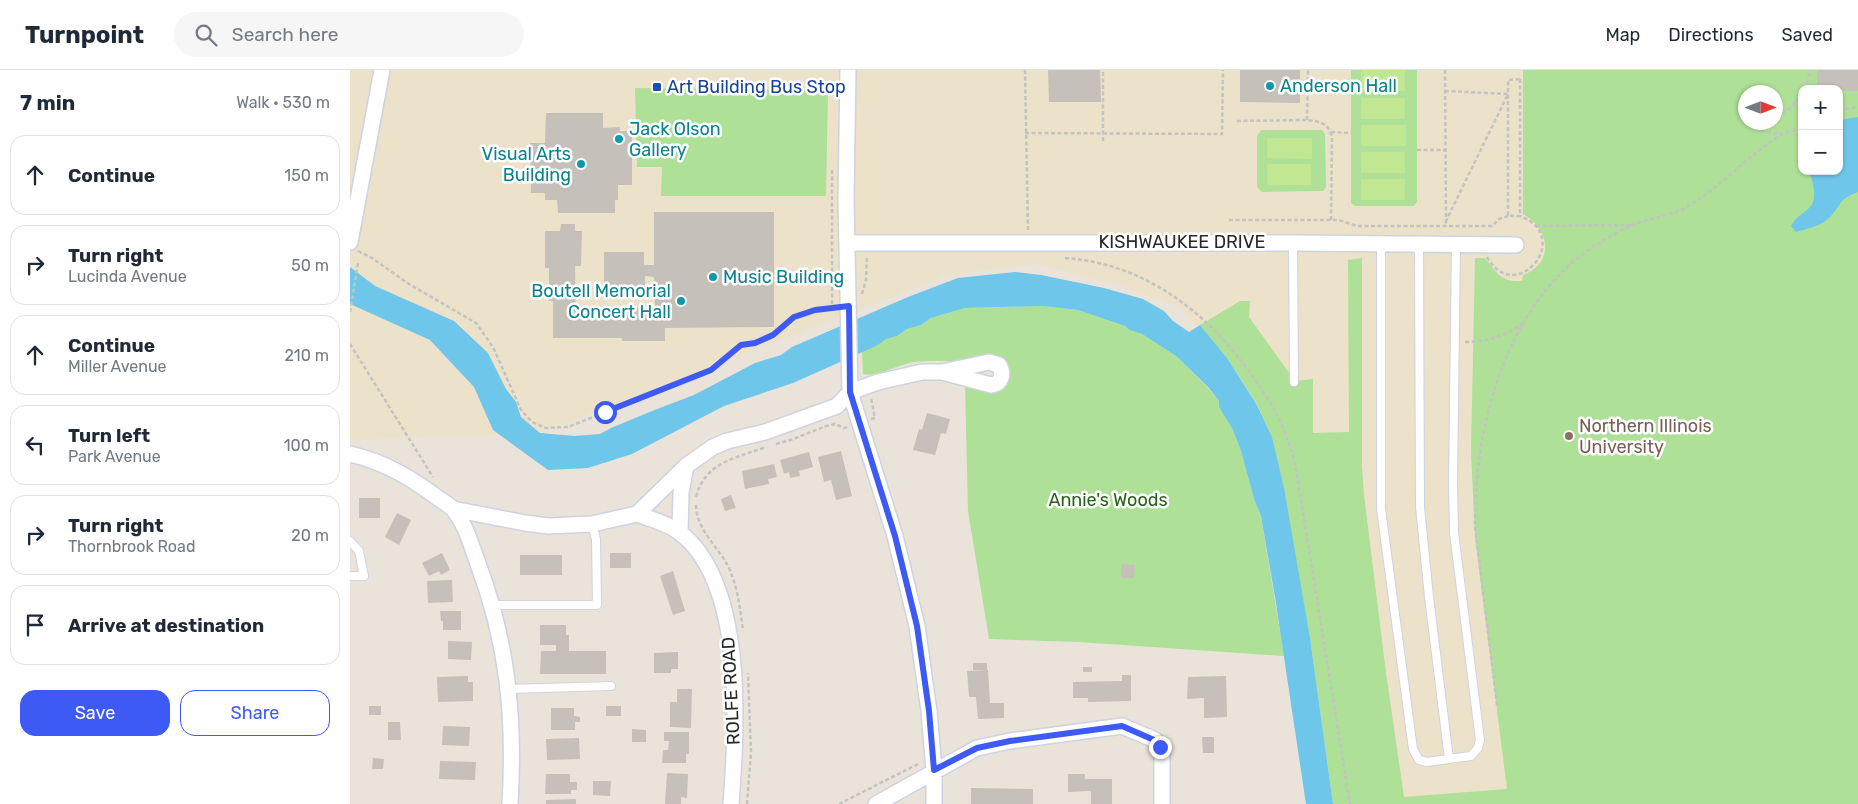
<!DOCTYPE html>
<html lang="en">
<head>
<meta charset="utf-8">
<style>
  :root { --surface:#fff; --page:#f6f6f7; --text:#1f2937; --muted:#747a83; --line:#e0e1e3; --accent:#3d5af4 }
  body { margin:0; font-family:Rubik,sans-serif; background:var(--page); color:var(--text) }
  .controls { position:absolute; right:15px; top:15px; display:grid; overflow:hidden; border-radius:10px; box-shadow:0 1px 4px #0004 }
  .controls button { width:45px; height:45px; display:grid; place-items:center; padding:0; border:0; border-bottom:1px solid var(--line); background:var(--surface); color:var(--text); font:25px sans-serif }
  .compass { position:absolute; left:1388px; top:15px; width:45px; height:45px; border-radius:50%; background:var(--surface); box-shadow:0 1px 4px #0004; rotate:90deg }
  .stop { position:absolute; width:15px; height:15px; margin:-11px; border:4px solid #3d5af4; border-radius:50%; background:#fff }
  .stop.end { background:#3d5af4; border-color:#fff; box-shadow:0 1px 5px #0008 }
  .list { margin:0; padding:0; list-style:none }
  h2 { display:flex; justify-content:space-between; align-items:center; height:65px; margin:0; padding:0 20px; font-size:21px }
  h2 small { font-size:16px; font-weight:400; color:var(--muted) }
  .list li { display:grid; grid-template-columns:32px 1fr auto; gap:15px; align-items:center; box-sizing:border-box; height:80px; margin:0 10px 10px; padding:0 10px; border:1px solid var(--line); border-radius:15px }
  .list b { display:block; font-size:19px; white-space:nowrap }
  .list p { margin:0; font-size:16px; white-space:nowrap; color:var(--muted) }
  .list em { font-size:16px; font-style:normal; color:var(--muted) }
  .actions { display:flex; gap:10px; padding:15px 20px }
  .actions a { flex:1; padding:11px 0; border:1px solid var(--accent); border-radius:15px; text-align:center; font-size:18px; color:var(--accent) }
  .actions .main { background:var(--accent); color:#fff }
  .icon { flex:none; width:28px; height:28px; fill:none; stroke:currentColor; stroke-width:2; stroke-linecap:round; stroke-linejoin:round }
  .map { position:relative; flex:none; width:1508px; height:734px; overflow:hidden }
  header { display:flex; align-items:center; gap:30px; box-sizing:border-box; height:70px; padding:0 25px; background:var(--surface); border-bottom:1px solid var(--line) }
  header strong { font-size:24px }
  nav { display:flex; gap:28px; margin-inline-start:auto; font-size:18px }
  .search { width:350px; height:45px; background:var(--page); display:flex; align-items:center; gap:12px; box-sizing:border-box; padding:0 18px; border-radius:28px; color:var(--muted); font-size:19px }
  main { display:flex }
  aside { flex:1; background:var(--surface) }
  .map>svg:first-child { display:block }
</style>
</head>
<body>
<header>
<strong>Turnpoint</strong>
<div class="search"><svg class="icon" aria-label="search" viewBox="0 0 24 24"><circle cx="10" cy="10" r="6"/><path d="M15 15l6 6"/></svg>Search here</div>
<nav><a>Map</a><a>Directions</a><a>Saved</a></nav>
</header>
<main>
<aside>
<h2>7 min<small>Walk · 530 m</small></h2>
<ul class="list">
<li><svg class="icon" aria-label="ahead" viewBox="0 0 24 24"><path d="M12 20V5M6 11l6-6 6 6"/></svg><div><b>Continue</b></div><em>150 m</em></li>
<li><svg class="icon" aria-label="right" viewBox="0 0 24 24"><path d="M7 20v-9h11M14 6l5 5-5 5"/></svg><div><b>Turn right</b><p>Lucinda Avenue</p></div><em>50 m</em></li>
<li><svg class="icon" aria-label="ahead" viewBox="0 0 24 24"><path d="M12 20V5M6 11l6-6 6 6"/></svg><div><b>Continue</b><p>Miller Avenue</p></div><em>210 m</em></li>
<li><svg class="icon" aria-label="left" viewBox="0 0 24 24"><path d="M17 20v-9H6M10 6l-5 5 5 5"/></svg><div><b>Turn left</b><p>Park Avenue</p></div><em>100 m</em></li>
<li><svg class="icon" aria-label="right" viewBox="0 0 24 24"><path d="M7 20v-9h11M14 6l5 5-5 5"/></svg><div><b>Turn right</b><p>Thornbrook Road</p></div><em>20 m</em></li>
<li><svg class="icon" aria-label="arrive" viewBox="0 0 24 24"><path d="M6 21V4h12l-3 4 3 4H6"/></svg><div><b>Arrive at destination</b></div></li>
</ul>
<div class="actions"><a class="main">Save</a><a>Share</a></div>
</aside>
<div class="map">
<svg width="1508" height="734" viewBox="0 0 1508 734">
  <rect width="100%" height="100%" fill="#eae3d9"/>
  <path fill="#ece1c9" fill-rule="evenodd" d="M 0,0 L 1508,0 L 1508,734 L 990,734 L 947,392 L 908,331 L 830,237 L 771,216 L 688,194 L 596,205 L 537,229 L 190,363 L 0,370 ZM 1452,19 L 1489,19 L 1489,101 L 1452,101 ZM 1396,22 L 1426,22 L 1426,52 L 1396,52 Z"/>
  <path fill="#aee097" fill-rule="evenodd" d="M 1001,0 L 1067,0 L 1067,132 L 1064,136 L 1005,136 L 1001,133 Z
    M 1173,0 L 1467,0 L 1467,19 L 1452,19 L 1452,101 L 1489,101 L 1489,21 L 1508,21 L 1508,734 L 983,734 L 960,568 L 922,367 L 907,334 L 877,288 L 850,255 L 890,231 L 900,231 L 899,247 L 945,311 L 963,309 L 963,363 L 999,362 L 998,190 L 1012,188 L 1012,396 L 1014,425 L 1036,603 L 1054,727 L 1157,719 L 1125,468 L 1121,381 L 1125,188 L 1135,188 C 1148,204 1150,212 1172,211 L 1173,205 C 1205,193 1200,159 1173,144 ZM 1396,22 L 1426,22 L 1426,52 L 1396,52 Z
    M 285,18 L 478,21 L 476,126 L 311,126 L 312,97 L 287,97 Z
    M 911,60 L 972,60 L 975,64 L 976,117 L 973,121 L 912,122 L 907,117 L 907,66 Z
    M 692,236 L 728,240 L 775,256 L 779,260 L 792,264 L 826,286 L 859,319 L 869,331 L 869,337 L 883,360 L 891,381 L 904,429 L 911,446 L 934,586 L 729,572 L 639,569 L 618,441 L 615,313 L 658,307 C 647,302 634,295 622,293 C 612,291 575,290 564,292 C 549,294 526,308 513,304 L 512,282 L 536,269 L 547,266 L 557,259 L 571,255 L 581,248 L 615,238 Z"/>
  <path fill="#c1e793" d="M 1011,0 L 1055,0 L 1055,21 L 1011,21 Z
    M 1011,28 L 1055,28 L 1055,49 L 1011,49 Z
    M 1011,55 L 1056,55 L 1056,76 L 1011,76 Z
    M 917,68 L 962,68 L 962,89 L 917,88 Z
    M 1011,82 L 1055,82 L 1055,103 L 1011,103 Z
    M 917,94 L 961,94 L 961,115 L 917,115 Z
    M 1011,109 L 1055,109 L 1055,130 L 1011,130 Z"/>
  <path fill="#6ec6ea" d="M 1508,47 L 1508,122 C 1488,129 1492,135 1479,148 C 1471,156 1456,159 1446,162 L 1441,156 C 1445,148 1451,145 1458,139 C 1469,131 1463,112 1459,101 L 1489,101 L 1489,50 Z
    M 0,197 L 25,216 L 104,251 L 138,283 L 156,319 L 166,332 L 171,347 L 190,363 L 225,366 L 250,364 L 261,358 L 302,341 L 344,325 L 405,293 L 431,285 L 442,277 L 558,227 L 608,208 L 665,202 L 691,205 L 754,218 L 793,229 L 814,241 L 823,251 L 839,262 L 850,255 L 877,288 L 907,335 L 922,367 L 934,418 L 960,568 L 983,734 L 956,734 L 925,527 L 911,446 L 904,429 L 891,381 L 883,360 L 869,337 L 869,331 L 859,318 L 826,286 L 792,264 L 779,260 L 775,256 L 728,240 L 692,236 L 615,238 L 581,248 L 571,255 L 557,259 L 547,266 L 536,269 L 526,276 L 443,313 L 374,336 L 282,384 L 238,398 L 198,400 L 143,360 L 124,317 L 80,270 L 0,234 Z"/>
  <path fill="#c5c0b9" d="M 698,0 L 750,0 L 751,32 L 699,32 Z
    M 890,0 L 950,0 L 950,33 L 890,32 Z
    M 1467,0 L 1508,0 L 1508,21 L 1489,21 L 1489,19 L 1467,19 Z
    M 196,43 L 253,43 L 253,58 L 270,57 L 270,61 L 282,61 L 282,115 L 268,115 L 268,130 L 265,130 L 265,143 L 208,143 L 207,130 L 195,130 L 195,123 L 181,123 L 180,73 L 195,73 Z
    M 304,142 L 424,142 L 424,257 L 315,258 L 315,271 L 272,271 L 272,268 L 203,268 L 203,231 L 199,231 L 199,198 L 195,198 L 195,161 L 210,161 L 211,154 L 225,154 L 225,161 L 232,161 L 231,196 L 225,196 L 226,243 L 265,243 L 265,238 L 305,237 L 304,207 L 295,206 L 295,224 L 254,224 L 254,182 L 294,182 L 294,195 L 304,195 Z
    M 577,343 L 600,349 L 596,364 L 591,363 L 585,385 L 563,380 L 569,359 L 572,360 Z
    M 491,381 L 502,426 L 486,430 L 481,410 L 474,412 L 468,387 Z
    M 459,382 L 463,397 L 449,401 L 450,406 L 440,408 L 439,402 L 434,404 L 430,390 Z
    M 424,394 L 427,407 L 418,409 L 419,414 L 395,419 L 392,401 Z
    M 381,425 L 386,438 L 375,441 L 371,429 Z
    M 9,428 L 30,428 L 30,448 L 9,448 Z
    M 47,443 L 61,450 L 49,475 L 35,467 Z
    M 92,483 L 100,500 L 91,505 L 89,501 L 79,506 L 72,493 Z
    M 260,483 L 281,483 L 281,498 L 260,498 Z
    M 170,485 L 212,485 L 212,505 L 170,505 Z
    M 771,494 L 785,495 L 784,508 L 771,508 Z
    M 323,501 L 335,541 L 323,545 L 310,506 Z
    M 102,510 L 103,532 L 78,533 L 77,511 Z
    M 90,541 L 111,541 L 111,560 L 93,560 L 93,551 L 91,551 Z
    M 190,555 L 216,555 L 216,565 L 219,565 L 219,581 L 256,581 L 256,604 L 190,604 L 191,581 L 206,581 L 206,575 L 190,575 Z
    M 98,571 L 122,572 L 121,590 L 98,589 Z
    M 328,582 L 328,599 L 321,599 L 321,603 L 304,603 L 304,583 Z
    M 623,593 L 637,593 L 637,600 L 623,600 Z
    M 733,597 L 742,597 L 742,602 L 733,602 Z
    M 637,600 L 638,600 L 640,633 L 654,633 L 654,648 L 628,649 L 626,627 L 619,627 L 617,601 Z
    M 772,605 L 781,605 L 781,631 L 738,632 L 738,628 L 723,628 L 723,612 L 772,611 Z
    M 118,606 L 118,612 L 123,612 L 123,631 L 88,632 L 87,607 Z
    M 876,606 L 877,647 L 854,648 L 854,628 L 837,629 L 838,607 Z
    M 327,619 L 342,619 L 341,658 L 320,657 L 320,632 L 327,632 Z
    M 19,636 L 31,636 L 31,645 L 19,645 Z
    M 256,636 L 271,636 L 271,646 L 256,646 Z
    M 201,638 L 224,638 L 224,646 L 230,647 L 230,652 L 225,652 L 225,660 L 201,660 Z
    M 38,652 L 50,652 L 51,670 L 38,670 Z
    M 93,656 L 120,657 L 119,676 L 92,675 Z
    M 282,659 L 296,660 L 296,672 L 282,672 Z
    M 314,662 L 339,662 L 339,684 L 336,684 L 336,693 L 312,693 L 313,680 L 318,680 L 319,671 L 314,671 Z
    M 852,667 L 864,667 L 864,683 L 853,683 Z
    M 229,668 L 230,689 L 197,690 L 196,669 Z
    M 23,688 L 34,689 L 33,699 L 22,699 Z
    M 90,691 L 126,692 L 125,710 L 89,709 Z
    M 317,703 L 338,704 L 337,728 L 331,727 L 331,734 L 315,734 Z
    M 196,704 L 220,704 L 220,712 L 227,712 L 227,720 L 221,720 L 221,724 L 195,724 Z
    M 718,704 L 735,704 L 735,709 L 762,709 L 762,734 L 741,734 L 741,721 L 718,722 Z
    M 243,711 L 261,711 L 260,726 L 243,725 Z
    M 621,718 L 683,719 L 683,734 L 621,734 Z
    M 226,729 L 226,734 L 196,734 L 196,730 Z"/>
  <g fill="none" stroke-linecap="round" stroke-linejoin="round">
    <g stroke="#cfd2e1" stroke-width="10">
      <path id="lane" d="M 943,173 L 944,312
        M 1031,173 L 1031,439 L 1063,679 L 1069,690 L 1077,692 L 1121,686 L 1128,678 L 1130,670 L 1104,463 L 1103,413 L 1106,174
        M 1069,173 L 1070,437 L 1079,527 L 1099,689
        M 0,471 L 9,481 L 14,506 L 0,506
        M 143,535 L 247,535 L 246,469 L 242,454
        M 158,619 L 261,616"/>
    </g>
    <g stroke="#cfd2e1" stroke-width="18">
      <path id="street" d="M 498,0 L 496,131 L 500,322 L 545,466 L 567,556 L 579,641 L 584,700 L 584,734
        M 0,172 L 32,0
        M 498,173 L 943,173 L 1166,175
        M 0,384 C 33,391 61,408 88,428 C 92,431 99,435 103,439 C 115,453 121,474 127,491 C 158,573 165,647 160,734
        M 103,439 L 175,453 L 199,456 L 242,454 L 287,444 L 336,396 L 363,377 L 377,371 L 415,362 L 487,336 L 500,322 L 528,312 L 572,302 L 592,302 L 639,292 L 649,295 C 654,304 652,314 641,315 L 592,302
        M 287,444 C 301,449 317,453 329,462 C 396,512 387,659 381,734
        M 330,462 L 331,422 L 336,396
        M 526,734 L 627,678 L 660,671 L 772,656 L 805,670 L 810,677 L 812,686 L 812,734"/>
    </g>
    <path stroke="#c3c3c3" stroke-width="2.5" stroke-dasharray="4 2.5" stroke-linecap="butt" d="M 675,0 L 678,161
      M 1095,0 L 1096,156
      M 1170,9 L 1170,146 L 1158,146 L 1158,10 Z
      M 1454,19 L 1461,0
      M 1095,21 L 1158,24 L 1096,151
      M 1489,40 L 1508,37
      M 1426,47 L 1443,36 L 1452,23
      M 957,50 L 958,0
      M 887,51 L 957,50 C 970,51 979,54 982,67 L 981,150
      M 1405,52 L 1401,53 L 1400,57 L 1414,62 L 1432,64
      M 981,62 L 1001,63
      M 675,63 L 872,64 L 873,0
      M 753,71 L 753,0
      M 1067,80 L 1095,80
      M 482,100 L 482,239
      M 879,150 L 989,150 L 1007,156 L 1142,156 L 1149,149 L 1158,146
      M 1186,156 L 1282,155
      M 8,181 L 22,188 L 59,214 L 126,253 L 143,277 L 171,340 L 182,352 L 196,358 L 218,357 L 361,300 L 391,275 L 405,273 L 423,265 L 444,247 L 465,240 L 485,239
      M 1137,187 C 1166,238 1225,166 1170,146
      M 715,188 C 790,193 851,237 895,296 C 920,329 934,353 945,393 L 1000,734
      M 512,224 L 516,210 L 517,186
      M 0,242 L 8,193
      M 1115,272 C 1138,272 1153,266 1173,254
      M 0,274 L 83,407
      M 521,349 L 525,348 L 521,328
      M 426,374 L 441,370 L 476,356 L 485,354 L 494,358 L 499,357
      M 346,427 C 355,392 386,388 416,377
      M 346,435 C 346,459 368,477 378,496 C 388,517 390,539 393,561
      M 1147,635 L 1125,456 C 1124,358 1155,237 1240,179 C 1253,170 1269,161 1283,155 C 1302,147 1323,146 1340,135 C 1373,115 1398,85 1431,65 C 1437,61 1445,61 1452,57
      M 397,734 L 401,682 L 398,603
      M 489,734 L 570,693"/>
    <use href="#lane" stroke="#fff" stroke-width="8"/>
    <use href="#street" stroke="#fff" stroke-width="15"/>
  </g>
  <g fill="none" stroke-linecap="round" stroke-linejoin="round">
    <path stroke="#3d5af4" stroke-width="6" d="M 255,342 L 361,300 L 391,275 L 405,273 L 423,265 L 444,247 L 465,240 L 499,236 L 500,322 L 545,466 L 567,556 L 579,641 L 584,700 L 627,678 L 660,671 L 772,656 L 804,670 L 810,677"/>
  </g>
  <g fill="#0f9aa8" stroke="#fff" stroke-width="2">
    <circle cx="920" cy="16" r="5"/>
    <circle cx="269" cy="69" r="5"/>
    <circle cx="231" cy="94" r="5"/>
    <circle cx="363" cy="207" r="5"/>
    <circle cx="331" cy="231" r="5"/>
  </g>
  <rect fill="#1a4fb4" stroke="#fff" stroke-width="2" x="302" y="12" width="10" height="10" rx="2.5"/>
  <circle fill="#8d6e63" stroke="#fff" stroke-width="2" cx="1219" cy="366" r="5"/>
  <g text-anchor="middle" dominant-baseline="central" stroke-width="5" stroke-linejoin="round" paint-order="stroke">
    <g font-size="18" fill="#0d838f" stroke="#fff" text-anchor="start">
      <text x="930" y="16">Anderson Hall</text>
      <text x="279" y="59">Jack Olson<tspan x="279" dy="21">Gallery</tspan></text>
      <text x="221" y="84" text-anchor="end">Visual Arts<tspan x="221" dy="21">Building</tspan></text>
      <text x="373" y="207">Music Building</text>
      <text x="321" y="221" text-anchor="end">Boutell Memorial<tspan x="321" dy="21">Concert Hall</tspan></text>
    </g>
    <g font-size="18" fill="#164399" stroke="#fff" text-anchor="start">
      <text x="317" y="17">Art Building Bus Stop</text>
    </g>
    <g font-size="18" fill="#282828" stroke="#fff">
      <text x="832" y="172">KISHWAUKEE DRIVE</text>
      <text transform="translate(381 621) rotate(-93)">ROLFE ROAD</text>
    </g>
    <g font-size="18" fill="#785e54" stroke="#fff" text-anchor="start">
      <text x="1229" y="356">Northern Illinois<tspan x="1229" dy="21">University</tspan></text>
    </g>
    <g font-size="18" fill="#28611b" stroke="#fff">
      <text x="758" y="430">Annie's Woods</text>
    </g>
  </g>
</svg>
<div class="controls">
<button>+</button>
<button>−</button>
</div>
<svg class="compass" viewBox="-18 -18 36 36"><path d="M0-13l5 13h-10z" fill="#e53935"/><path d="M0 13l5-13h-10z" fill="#747a83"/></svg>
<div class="stop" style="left:255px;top:342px"></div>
<div class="stop end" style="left:810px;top:677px"></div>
</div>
</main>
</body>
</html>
